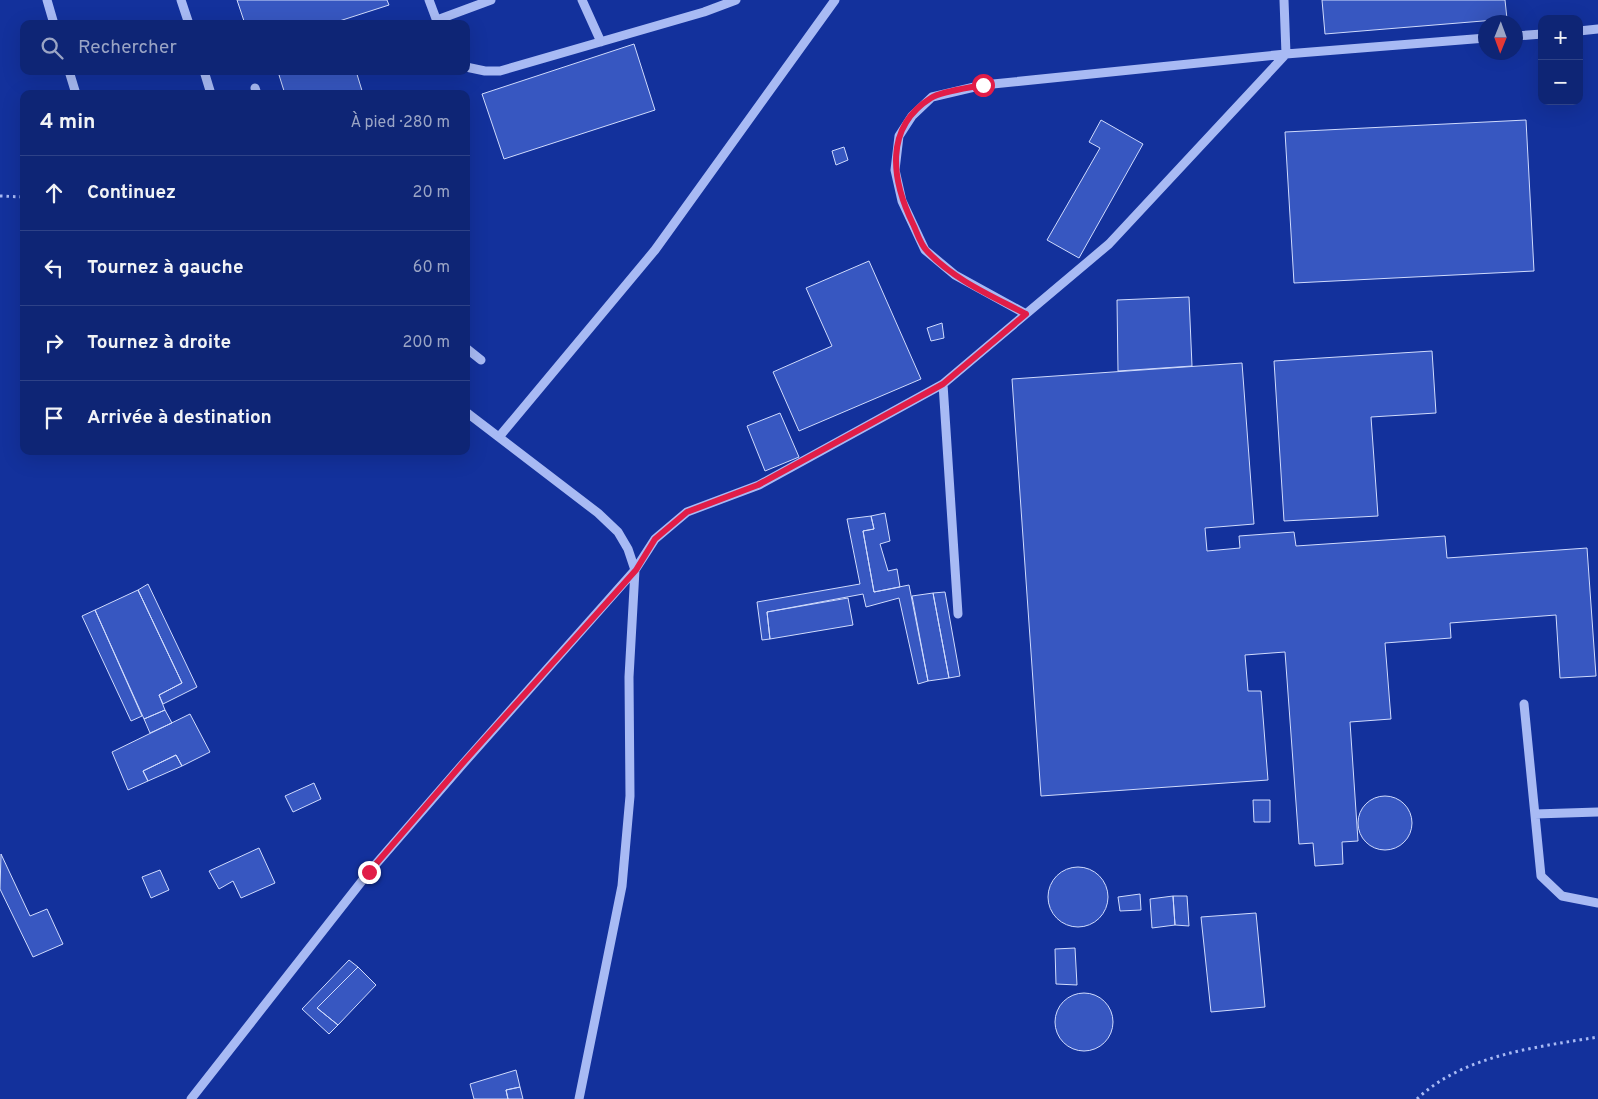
<!DOCTYPE html>
<html lang="fr">
<head>
<meta charset="utf-8">
<style>
  :root { --surface:#0e2575; --page:#172d7a; --text:#f1f3f6; --muted:#9ba5c5; --line:#2e4287 }
  body { margin:0; font-family:Overpass,sans-serif; background:var(--page); color:var(--text) }
  .controls { position:absolute; right:15px; top:15px; display:grid; overflow:hidden; border-radius:10px; box-shadow:0 5px 20px #0002 }
  .controls button { width:45px; height:45px; display:grid; place-items:center; padding:0; border:0; border-bottom:1px solid var(--line); background:var(--surface); color:var(--text); font:25px sans-serif }
  .compass { position:absolute; left:1478px; top:15px; width:45px; height:45px; border-radius:50%; background:var(--surface); box-shadow:0 5px 20px #0002; rotate:181deg }
  .stop { position:absolute; width:15px; height:15px; margin:-11px; border:4px solid #e11d48; border-radius:50%; background:#fff }
  .stop.end { background:#e11d48; border-color:#fff; box-shadow:0 1px 5px #0008 }
  .list { margin:0; padding:0; list-style:none }
  h2 { display:flex; justify-content:space-between; align-items:center; height:65px; margin:0; padding:0 20px; font-size:21px }
  h2 small { font-size:16px; font-weight:400; color:var(--muted) }
  .list li { display:grid; grid-template-columns:32px 1fr auto; gap:15px; align-items:center; box-sizing:border-box; height:75px; padding:0 20px; border-top:1px solid var(--line) }
  .list b { display:block; font-size:19px; white-space:nowrap }
  .list em { font-size:16px; font-style:normal; color:var(--muted) }
  .icon { flex:none; width:28px; height:28px; fill:none; stroke:currentColor; stroke-width:2; stroke-linecap:round; stroke-linejoin:round }
  .map { position:relative; flex:none; width:1598px; height:1099px; overflow:hidden }
  .search { position:absolute; background:var(--surface); box-shadow:0 5px 20px #0002; left:20px; top:20px; width:450px; height:55px; display:flex; align-items:center; gap:12px; box-sizing:border-box; padding:0 18px; border-radius:10px; color:var(--muted); font-size:19px }
  .panel { position:absolute; background:var(--surface); box-shadow:0 5px 20px #0002; left:20px; top:90px; width:450px; height:365px; border-radius:10px }
  .map>svg:first-child { display:block }
</style>
</head>
<body>
<div class="map">
<svg width="1598" height="1099" viewBox="0 0 1598 1099">
  <rect width="100%" height="100%" fill="#13319c"/>
  <path fill="#3757c1" stroke="#d0dbfd" d="M 237,0 L 387,0 L 389,5 L 330,24 L 245,24 Z
    M 1322,0 L 1505,0 L 1507,19 L 1325,34 Z
    M 634,44 L 655,110 L 504,159 L 482,94 Z
    M 291,71 L 356,71 L 363,94 L 285,94 L 279,75 Z
    M 1101,120 L 1143,144 L 1079,258 L 1047,240 L 1100,148 L 1089,142 Z
    M 1526,120 L 1534,271 L 1294,283 L 1285,132 Z
    M 844,147 L 848,160 L 836,165 L 832,151 Z
    M 869,261 L 921,379 L 799,431 L 773,372 L 832,346 L 806,288 Z
    M 1189,297 L 1192,366 L 1118,371 L 1117,300 Z
    M 942,323 L 944,338 L 931,341 L 927,328 Z
    M 1432,351 L 1436,413 L 1371,417 L 1378,516 L 1284,521 L 1274,361 Z
    M 1242,363 L 1254,524 L 1205,528 L 1207,551 L 1240,548 L 1239,536 L 1294,532 L 1296,546 L 1445,536 L 1447,558 L 1587,548 L 1596,676 L 1560,678 L 1556,615 L 1450,623 L 1451,638 L 1385,643 L 1391,719 L 1350,722 L 1358,841 L 1342,842 L 1343,864 L 1315,866 L 1313,843 L 1299,844 L 1285,652 L 1245,655 L 1248,691 L 1261,691 L 1268,780 L 1041,796 L 1012,379 Z
    M 780,413 L 799,457 L 765,471 L 747,426 Z
    M 885,513 L 890,541 L 880,544 L 888,571 L 897,569 L 900,587 L 874,592 L 863,531 L 874,529 L 871,516 Z
    M 871,516 L 874,529 L 863,531 L 874,592 L 909,585 L 928,681 L 918,684 L 899,598 L 866,607 L 863,594 L 767,612 L 770,639 L 762,640 L 757,602 L 860,584 L 847,519 Z
    M 148,584 L 197,687 L 163,704 L 159,695 L 182,683 L 138,590 Z
    M 138,590 L 182,683 L 159,695 L 165,710 L 144,719 L 95,610 Z
    M 945,592 L 960,676 L 949,678 L 933,593 Z
    M 933,593 L 949,678 L 928,681 L 912,596 Z
    M 848,598 L 853,625 L 770,639 L 767,612 Z
    M 95,610 L 142,716 L 131,721 L 82,616 Z
    M 165,710 L 172,723 L 150,733 L 144,719 Z
    M 190,714 L 210,752 L 182,766 L 176,755 L 143,771 L 148,781 L 128,790 L 112,752 Z
    M 176,755 L 182,766 L 148,781 L 143,771 Z
    M 314,783 L 321,799 L 293,812 L 285,796 Z
    M1358 823a27 27 0 1 1 54 0a27 27 0 1 1-54 0Z
    M 1253,800 L 1270,800 L 1270,822 L 1254,822 Z
    M 259,848 L 275,883 L 241,898 L 233,881 L 219,889 L 209,871 Z
    M 1,854 L 30,916 L 47,909 L 63,944 L 33,957 L 0,889 Z
    M1048 897a30 30 0 1 1 60 0a30 30 0 1 1-60 0Z
    M 160,870 L 169,890 L 151,898 L 142,877 Z
    M 1140,894 L 1141,910 L 1120,911 L 1118,897 Z
    M 1173,896 L 1187,896 L 1189,926 L 1175,925 Z
    M 1173,896 L 1175,925 L 1152,928 L 1150,899 Z
    M 1256,913 L 1265,1007 L 1211,1012 L 1201,917 Z
    M 1075,948 L 1077,985 L 1056,984 L 1055,949 Z
    M 349,960 L 358,967 L 317,1008 L 338,1025 L 329,1034 L 302,1009 Z
    M 358,967 L 376,985 L 338,1025 L 317,1008 Z
    M1055 1022a29 29 0 1 1 58 0a29 29 0 1 1-58 0Z
    M 516,1070 L 520,1087 L 506,1090 L 508,1099 L 474,1099 L 470,1084 Z
    M 520,1087 L 523,1099 L 508,1099 L 506,1090 Z"/>
  <g fill="none" stroke-linecap="round" stroke-linejoin="round">
    <path stroke="#a8baf4" stroke-width="3" stroke-dasharray="2.5 4" stroke-linecap="butt" d="M 0,196 L 24,197
      M 1417,1099 C 1463,1055 1537,1047 1598,1037"/>
    <path stroke="#a8baf4" stroke-width="9" d="M 47,0 L 54,24
      M 181,0 L 189,24
      M 429,0 L 438,24
      M 582,0 L 601,42
      M 437,20 L 491,0
      M 1579,31 L 1598,29
      M 1516,36 L 1542,34
      M 466,67 L 485,71 L 500,71 L 704,12 L 736,0
      M 69,71 L 76,94
      M 204,71 L 211,94
      M 255,88 L 257,94
      M 1026,314 L 955,275 L 925,250 L 902,201 L 895,170 L 899,136 L 912,116 L 932,97 L 983,85 L 1286,54 L 1486,38
      M 466,348 L 481,360
      M 943,384 L 958,614
      M 466,412 L 598,513 L 618,532 L 628,549 L 635,570 L 629,677 L 630,796 L 622,886 L 579,1099
      M 499,437 L 655,250 L 835,0
      M 1524,704 L 1541,876 L 1562,896 L 1598,903
      M 1535,814 L 1598,812
      M 191,1099 L 369,872 L 462,765 L 635,570 L 655,539 L 687,512 L 759,485 L 943,384 L 1109,244 L 1286,54 L 1284,0"/>
  </g>
  <g fill="none" stroke-linecap="round" stroke-linejoin="round">
    <path stroke="#e11d48" stroke-width="6" d="M 369,872 L 462,764 L 636,570 L 655,539 L 687,512 L 758,485 L 943,384 L 1026,314 C 992,296 954,280 927,251 C 920,244 917,232 913,224 C 892,181 883,128 931,98 C 942,91 969,88 983,85"/>
  </g>
</svg>
<div class="controls">
<button>+</button>
<button>−</button>
</div>
<svg class="compass" viewBox="-18 -18 36 36"><path d="M0-13l5 13h-10z" fill="#e53935"/><path d="M0 13l5-13h-10z" fill="#9ba5c5"/></svg>
<div class="stop" style="left:983px;top:85px"></div>
<div class="stop end" style="left:369px;top:872px"></div>
<div class="search"><svg class="icon" aria-label="search" viewBox="0 0 24 24"><circle cx="10" cy="10" r="6"/><path d="M15 15l6 6"/></svg>Rechercher</div>
<section class="panel">
<h2>4 min<small>À pied · 280 m</small></h2>
<ul class="list">
<li><svg class="icon" aria-label="ahead" viewBox="0 0 24 24"><path d="M12 20V5M6 11l6-6 6 6"/></svg><div><b>Continuez</b></div><em>20 m</em></li>
<li><svg class="icon" aria-label="left" viewBox="0 0 24 24"><path d="M17 20v-9H6M10 6l-5 5 5 5"/></svg><div><b>Tournez à gauche</b></div><em>60 m</em></li>
<li><svg class="icon" aria-label="right" viewBox="0 0 24 24"><path d="M7 20v-9h11M14 6l5 5-5 5"/></svg><div><b>Tournez à droite</b></div><em>200 m</em></li>
<li><svg class="icon" aria-label="arrive" viewBox="0 0 24 24"><path d="M6 21V4h12l-3 4 3 4H6"/></svg><div><b>Arrivée à destination</b></div></li>
</ul>
</section>
</div>
</body>
</html>
